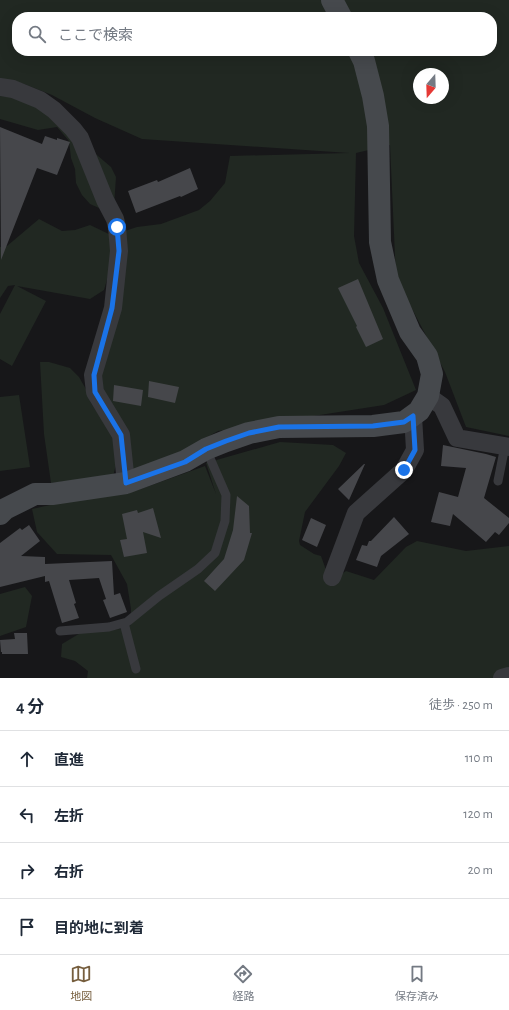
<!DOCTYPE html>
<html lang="ja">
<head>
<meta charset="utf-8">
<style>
  :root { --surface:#fff; --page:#f6f6f7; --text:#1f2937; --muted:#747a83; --line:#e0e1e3; --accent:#765e3e }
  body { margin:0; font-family:"Alegreya Sans","Noto Sans JP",sans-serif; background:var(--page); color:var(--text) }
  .compass { position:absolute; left:413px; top:68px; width:36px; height:36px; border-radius:50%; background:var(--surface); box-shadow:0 4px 16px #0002; rotate:199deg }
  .stop { position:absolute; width:12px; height:12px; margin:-9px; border:3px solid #1a73e8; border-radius:50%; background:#fff }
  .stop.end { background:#1a73e8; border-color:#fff; box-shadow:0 1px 4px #0008 }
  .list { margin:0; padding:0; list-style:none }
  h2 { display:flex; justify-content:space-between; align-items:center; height:52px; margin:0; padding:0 16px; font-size:17px }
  h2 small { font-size:13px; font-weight:400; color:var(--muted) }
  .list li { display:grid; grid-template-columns:26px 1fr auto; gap:12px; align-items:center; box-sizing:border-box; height:56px; padding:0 16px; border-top:1px solid var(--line) }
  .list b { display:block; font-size:15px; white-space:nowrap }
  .list em { font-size:13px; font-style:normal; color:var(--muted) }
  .icon { flex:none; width:22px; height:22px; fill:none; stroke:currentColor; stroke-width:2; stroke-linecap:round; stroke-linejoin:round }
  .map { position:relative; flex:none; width:509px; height:678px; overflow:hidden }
  .search { position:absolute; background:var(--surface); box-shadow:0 4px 16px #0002; left:12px; right:12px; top:12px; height:44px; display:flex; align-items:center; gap:10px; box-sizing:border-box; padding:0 14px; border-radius:16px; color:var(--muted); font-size:15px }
  .sheet { height:276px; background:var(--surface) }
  nav { display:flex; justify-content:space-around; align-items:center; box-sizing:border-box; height:56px; border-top:1px solid var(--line); background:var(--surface); font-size:11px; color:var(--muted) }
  nav a { display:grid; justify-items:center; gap:2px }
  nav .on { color:var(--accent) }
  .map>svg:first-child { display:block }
</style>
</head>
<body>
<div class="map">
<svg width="509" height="678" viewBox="0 0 509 678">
  <rect width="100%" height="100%" fill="#171719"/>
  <path fill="#212822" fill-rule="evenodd" d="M 0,0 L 509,0 L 509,436 L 466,427 L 445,372 L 396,278 L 390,145 L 356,153 L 354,236 L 359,263 L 383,308 L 416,390 L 384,405 L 218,431 L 126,483 L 100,385 L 125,231 L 137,227 L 161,224 L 199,210 L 210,201 L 225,183 L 230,156 L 349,153 L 142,139 L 95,118 L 52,95 L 24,84 L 0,78 ZM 17,17 L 492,17 L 492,51 L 17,51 ZM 419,74 L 443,74 L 443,98 L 419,98 Z
    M 0,96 L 20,97 L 37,104 L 111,167 L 116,177 L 114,206 L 108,212 L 90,204 L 82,195 L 76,183 L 75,169 L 71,158 L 69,141 L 57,127 L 38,130 L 0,119 Z
    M 39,219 L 62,231 L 75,230 L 90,225 L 111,235 L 110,269 L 104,290 L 90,299 L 17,286 L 46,301 L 12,366 L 0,359 L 0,314 L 15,285 L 8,286 L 0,298 L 0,247 L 7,246 Z
    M 40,362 L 49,362 L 70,368 L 79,377 L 87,391 L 91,403 L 111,433 L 115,443 L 116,465 L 113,476 L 51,483 L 44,434 Z
    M 19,395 L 30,467 L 0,471 L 0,397 Z
    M 280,442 L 333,445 L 346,453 L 339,466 L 305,512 L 299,541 L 300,545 L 314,554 L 321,556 L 326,570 L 336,578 L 346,571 L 374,580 L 406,547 L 417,541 L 466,551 L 509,546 L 509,678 L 87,678 L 88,671 L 75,661 L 61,657 L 62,644 L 82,632 L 121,629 L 131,625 L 131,609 L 127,584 L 111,555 L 57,554 L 37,532 L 32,509 L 68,501 L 138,490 L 205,466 L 216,494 L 206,463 Z
    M 25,587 L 32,596 L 26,627 L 0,636 L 0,594 Z"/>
  <path fill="#46474b" d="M 0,127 L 42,144 L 45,136 L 57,140 L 57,138 L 70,142 L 57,175 L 37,168 L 1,260 Z
    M 190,168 L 198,189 L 181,197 L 180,196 L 136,213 L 128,191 L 157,180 L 158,182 Z
    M 358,279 L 383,339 L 366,347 L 356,327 L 357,326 L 338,288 Z
    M 149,381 L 179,387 L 175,403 L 148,397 Z
    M 114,385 L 143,390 L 141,406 L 113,401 Z
    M 443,445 L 486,454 L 496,457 L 484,498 L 509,518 L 509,523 L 499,535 L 495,532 L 486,542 L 453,514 L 450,526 L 431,522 L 439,492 L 458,497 L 466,468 L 441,466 Z
    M 364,464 L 365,464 L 349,500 L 338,489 Z
    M 237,496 L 249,506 L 250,533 L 252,533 L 244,560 L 215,591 L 204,581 L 224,559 L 233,530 Z
    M 153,508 L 161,538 L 143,532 L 147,553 L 124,557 L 120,540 L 127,539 L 122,514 L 137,510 L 138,513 Z
    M 394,517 L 409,534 L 381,556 L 377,567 L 356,560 L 362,545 L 367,546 L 369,541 L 371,541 Z
    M 311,518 L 326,525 L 317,547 L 302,540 Z
    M 29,525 L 40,541 L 21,556 L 45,557 L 45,564 L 112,561 L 114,595 L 120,593 L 127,612 L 110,618 L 103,600 L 106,599 L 99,578 L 69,580 L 76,603 L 74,604 L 79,618 L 62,623 L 49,581 L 45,582 L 45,576 L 0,587 L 0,543 L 20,528 L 22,530 Z
    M 14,633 L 27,633 L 28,654 L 2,654 L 2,652 L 1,652 L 0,640 L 15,639 Z"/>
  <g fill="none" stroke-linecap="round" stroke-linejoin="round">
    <path stroke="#38393d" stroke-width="9" d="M 498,481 L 505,446
      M 124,623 L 136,669
      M 60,631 L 109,627 L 127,622 L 159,596 L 198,569 L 215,553 L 225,521 L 226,495 L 206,449"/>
    <path stroke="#38393d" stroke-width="18" d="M 0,87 L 13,89 L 40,100 L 54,110 L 73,129 L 80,138 L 105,200 L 115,219 L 117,227 L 119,251 L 113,308 L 93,375 L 95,392 L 121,435 L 126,483
      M 428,396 L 442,406 L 457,438 L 509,447
      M 332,577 L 356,513 L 404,470 L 415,450 L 413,416
      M 502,678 L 509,676"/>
    <path stroke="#46494d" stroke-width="22" d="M 332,0 L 341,17
      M 0,514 L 5,509 L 35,494 L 52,494 L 126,483 L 185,461 L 206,449 L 226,441 L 249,433 L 279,427 L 373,426 L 404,422 L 419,411 L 428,396 L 432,374 L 427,356 L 410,332 L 388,280 L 380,242 L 378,126 L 373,96 L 364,61 L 359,51"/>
  </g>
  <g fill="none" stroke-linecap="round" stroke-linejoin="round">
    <path stroke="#1a73e8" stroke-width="5" d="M 117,227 L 119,251 L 112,308 L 94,375 L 95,392 L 121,435 L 126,483 L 185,462 L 206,449 L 226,441 L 249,433 L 279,427 L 373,426 L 404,422 L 413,416 L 415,450 L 404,470"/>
  </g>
</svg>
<svg class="compass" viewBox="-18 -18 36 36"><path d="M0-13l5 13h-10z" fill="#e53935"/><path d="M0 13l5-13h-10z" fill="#747a83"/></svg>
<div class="stop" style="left:117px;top:227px"></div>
<div class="stop end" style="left:404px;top:470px"></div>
<div class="search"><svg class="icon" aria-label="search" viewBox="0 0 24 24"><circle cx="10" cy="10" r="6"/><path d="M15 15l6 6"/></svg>ここで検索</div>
</div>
<section class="sheet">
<h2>4 分<small>徒歩 · 250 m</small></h2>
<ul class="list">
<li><svg class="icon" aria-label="ahead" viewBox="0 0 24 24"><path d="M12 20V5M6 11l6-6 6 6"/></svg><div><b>直進</b></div><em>110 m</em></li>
<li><svg class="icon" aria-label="left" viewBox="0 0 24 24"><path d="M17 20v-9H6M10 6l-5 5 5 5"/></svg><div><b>左折</b></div><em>120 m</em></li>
<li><svg class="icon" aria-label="right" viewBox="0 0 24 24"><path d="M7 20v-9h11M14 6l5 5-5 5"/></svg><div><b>右折</b></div><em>20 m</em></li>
<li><svg class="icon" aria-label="arrive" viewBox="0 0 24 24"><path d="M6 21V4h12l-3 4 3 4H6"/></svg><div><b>目的地に到着</b></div></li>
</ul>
</section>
<nav>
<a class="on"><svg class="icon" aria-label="map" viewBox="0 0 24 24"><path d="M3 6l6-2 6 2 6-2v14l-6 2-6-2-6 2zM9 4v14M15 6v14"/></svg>地図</a>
<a><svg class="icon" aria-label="directions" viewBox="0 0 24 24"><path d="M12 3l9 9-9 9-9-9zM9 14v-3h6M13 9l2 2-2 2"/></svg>経路</a>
<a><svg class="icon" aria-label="saved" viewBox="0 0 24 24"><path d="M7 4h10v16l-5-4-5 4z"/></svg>保存済み</a>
</nav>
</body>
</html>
